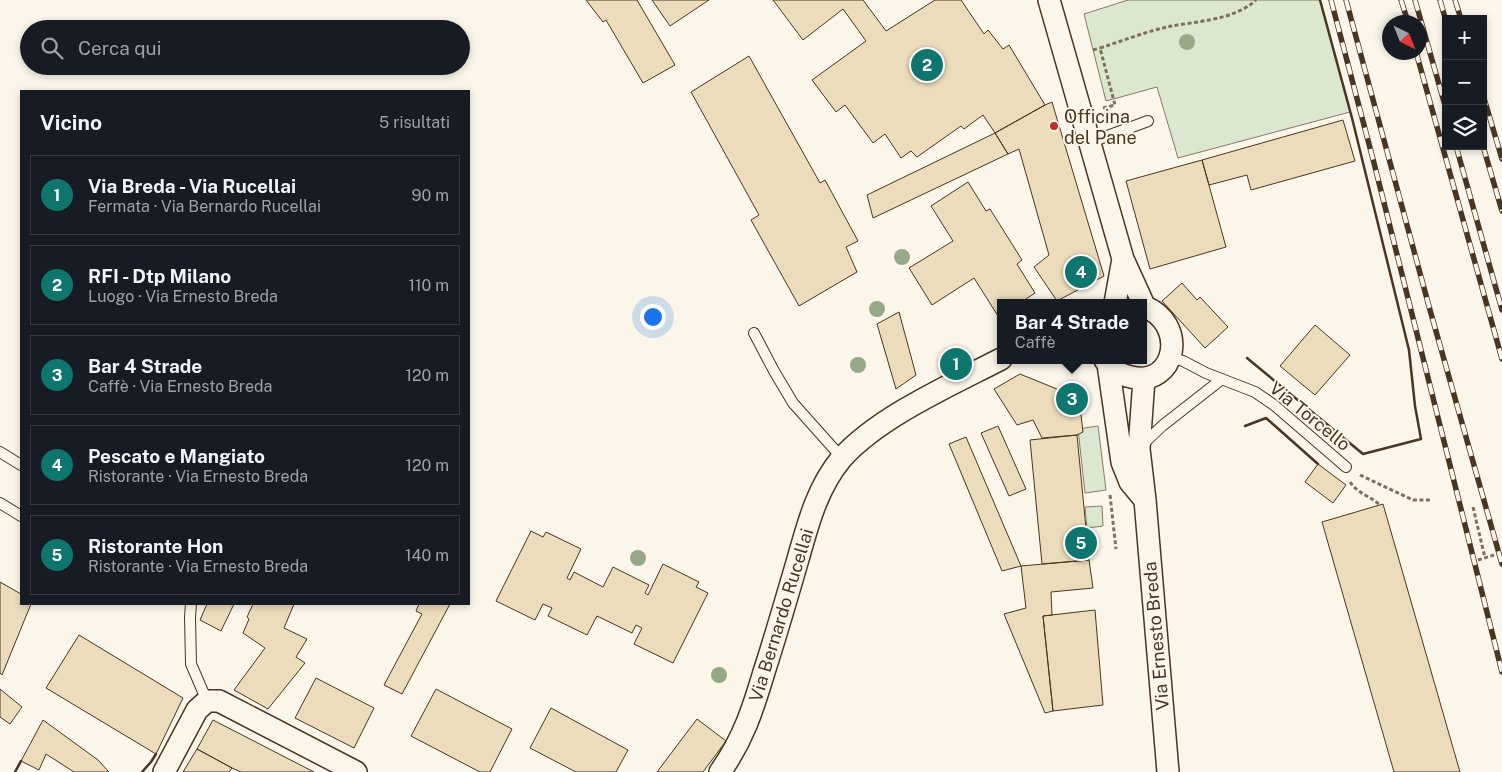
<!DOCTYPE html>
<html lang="it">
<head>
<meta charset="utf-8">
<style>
  :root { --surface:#171b24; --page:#20242c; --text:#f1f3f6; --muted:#9ea1a6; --line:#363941; --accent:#0f766e }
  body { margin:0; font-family:"Public Sans",sans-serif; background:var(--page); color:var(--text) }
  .controls { position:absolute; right:15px; top:15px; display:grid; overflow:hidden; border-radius:0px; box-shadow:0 2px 8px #0003 }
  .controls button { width:45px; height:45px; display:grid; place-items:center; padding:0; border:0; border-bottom:1px solid var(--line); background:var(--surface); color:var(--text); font:25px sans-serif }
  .compass { position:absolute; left:1382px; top:15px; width:45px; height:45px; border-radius:50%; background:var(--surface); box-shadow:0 2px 8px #0003; rotate:137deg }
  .you { position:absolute; left:652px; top:316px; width:18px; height:18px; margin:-12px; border:4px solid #fff; border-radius:50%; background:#1a73e8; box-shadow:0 0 0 8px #1a73e833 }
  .badge { display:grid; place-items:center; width:32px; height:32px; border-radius:50%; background:var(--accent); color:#fff; font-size:16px; font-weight:700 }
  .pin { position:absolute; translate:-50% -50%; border:2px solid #fff; box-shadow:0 1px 5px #0006 }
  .popup { position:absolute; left:997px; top:299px; width:150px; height:65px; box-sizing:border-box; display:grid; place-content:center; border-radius:0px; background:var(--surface); filter:drop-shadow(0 1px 4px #0005); font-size:16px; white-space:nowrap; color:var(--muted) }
  .popup b { font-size:19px; color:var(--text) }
  .popup::after { content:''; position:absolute; left:50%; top:100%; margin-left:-10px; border:10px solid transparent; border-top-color:var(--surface) }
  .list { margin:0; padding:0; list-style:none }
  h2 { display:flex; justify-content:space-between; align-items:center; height:65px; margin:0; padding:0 20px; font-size:21px }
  h2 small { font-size:16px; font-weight:400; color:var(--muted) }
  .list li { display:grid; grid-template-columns:32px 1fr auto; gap:15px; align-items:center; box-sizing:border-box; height:80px; margin:0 10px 10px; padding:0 10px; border:1px solid var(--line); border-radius:0px }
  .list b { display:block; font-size:19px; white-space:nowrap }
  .list p { margin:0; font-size:16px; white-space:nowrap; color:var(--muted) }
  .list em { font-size:16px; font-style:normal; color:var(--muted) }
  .icon { flex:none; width:28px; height:28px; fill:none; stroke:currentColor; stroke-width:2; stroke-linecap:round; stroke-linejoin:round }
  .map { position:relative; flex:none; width:1502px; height:772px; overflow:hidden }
  .search { position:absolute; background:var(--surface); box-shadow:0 2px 8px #0003; left:20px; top:20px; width:450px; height:55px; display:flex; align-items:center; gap:12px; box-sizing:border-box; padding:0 18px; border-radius:28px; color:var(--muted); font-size:19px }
  .panel { position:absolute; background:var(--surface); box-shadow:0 2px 8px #0003; left:20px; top:90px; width:450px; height:515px; border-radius:0px }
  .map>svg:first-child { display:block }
</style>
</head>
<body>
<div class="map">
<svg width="1502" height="772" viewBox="0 0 1502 772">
  <rect width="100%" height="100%" fill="#fbf6e9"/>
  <path fill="#dce7d0" stroke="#887966" d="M 1128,0 L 1320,0 L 1350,112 L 1178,158 L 1157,87 L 1106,101 L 1084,14 Z
    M 1098,426 L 1106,490 L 1085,493 L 1078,429 Z
    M 1102,506 L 1103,526 L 1087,528 L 1085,507 Z"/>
  <path fill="#ecdcbc" stroke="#4a3520" d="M 586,0 L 637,0 L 675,65 L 643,83 L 606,20 L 603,22 Z
    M 652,0 L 709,0 L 670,26 Z
    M 773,0 L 863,0 L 886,31 L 935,0 L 961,0 L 984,34 L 988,30 L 1003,49 L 1009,45 L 1045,105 L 995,133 L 983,115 L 964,129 L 961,126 L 917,157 L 911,151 L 901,158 L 885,134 L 873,143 L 845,105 L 836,112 L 812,80 L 866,41 L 843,9 L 803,40 Z
    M 749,56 L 820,183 L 825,180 L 858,241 L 846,247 L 857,272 L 799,306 L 751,220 L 759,215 L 691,92 Z
    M 1052,102 L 1104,276 L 1057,301 L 1034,267 L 1049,255 L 1019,149 L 1008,154 L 995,133 L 1045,105 Z
    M 1343,120 L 1355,161 L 1251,190 L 1247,175 L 1209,185 L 1202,160 Z
    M 995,133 L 1008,154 L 873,218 L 867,195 Z
    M 1202,160 L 1226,247 L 1150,269 L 1126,181 Z
    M 968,182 L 986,211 L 990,209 L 1022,260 L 1017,264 L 1035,293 L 1020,303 L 1001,303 L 1001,315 L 998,316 L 974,278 L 932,305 L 909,268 L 953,241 L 931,206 Z
    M 1182,283 L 1197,300 L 1200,297 L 1228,327 L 1205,348 L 1162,301 Z
    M 899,312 L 916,375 L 896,389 L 877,324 Z
    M 1315,325 L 1350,355 L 1315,395 L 1280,366 Z
    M 1020,374 L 1079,398 L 1083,432 L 1077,435 L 1042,438 L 1033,420 L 1017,425 L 994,389 Z
    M 998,426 L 1026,489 L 1009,496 L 981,433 Z
    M 1077,435 L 1089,560 L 1042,564 L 1030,440 Z
    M 966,437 L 1021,566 L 1002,571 L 949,444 Z
    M 1318,464 L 1346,485 L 1333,503 L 1305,482 Z
    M 1383,504 L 1460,772 L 1394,772 L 1322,522 Z
    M 531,531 L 543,537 L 546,532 L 581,549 L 567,578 L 570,580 L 574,572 L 603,587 L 613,567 L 649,585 L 645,593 L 648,595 L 663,564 L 699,582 L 696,587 L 708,593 L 673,663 L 634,644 L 642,628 L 636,625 L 632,633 L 597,616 L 587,635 L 548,616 L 552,608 L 543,604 L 535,620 L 496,601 Z
    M 1089,560 L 1093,588 L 1051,592 L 1052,615 L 1043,616 L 1053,711 L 1045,713 L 1004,614 L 1026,608 L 1021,566 Z
    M 0,582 L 21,594 L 21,604 L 31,604 L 2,675 L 0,673 Z
    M 207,604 L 234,604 L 221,631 L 200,620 Z
    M 253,604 L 294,604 L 284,628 L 307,639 L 296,657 L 305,663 L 268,709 L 234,690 L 265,648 L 243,633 L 249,619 L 247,617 Z
    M 419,604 L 450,604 L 402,694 L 384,685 L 422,614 L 416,611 Z
    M 1095,610 L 1103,705 L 1053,711 L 1043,616 Z
    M 79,635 L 183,698 L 156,754 L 46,688 Z
    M 316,678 L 374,708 L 354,748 L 295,718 Z
    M 0,689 L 22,707 L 10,724 L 0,717 Z
    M 436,689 L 512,729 L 490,772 L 480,772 L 411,736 Z
    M 551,708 L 628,750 L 616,772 L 576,772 L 530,748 Z
    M 697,719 L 726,741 L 703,772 L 657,772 Z
    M 43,720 L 98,760 L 109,772 L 74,772 L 46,754 L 39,770 L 21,761 Z
    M 213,720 L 314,772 L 241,772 L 232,768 L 197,749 Z
    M 197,749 L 232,768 L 229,772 L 183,772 Z"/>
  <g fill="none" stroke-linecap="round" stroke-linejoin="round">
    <g stroke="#4a3520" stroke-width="12">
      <path id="lane" d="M 1091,142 L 1148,121
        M 754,333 L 774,371 L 793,403 L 842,458
        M 1170,357 L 1183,361 L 1206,373 L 1255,392 L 1274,405 L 1346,467
        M 1142,445 L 1162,426 L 1222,379
        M 0,452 L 21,465
        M 0,503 L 21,516
        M 191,604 L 190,617 L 191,664 L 207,701"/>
    </g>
    <g stroke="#4a3520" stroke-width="24">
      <path id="street" d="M 1049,0 L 1123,259 L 1143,303
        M 1115,303 L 1123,259
        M 1105,360 C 1111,369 1121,375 1131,377 C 1176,388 1189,323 1143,306
        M 1108,364 L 1122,462 L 1130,482 L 1145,500
        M 1144,379 L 1139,449 L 1145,500 L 1168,772
        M 164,772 L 197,710 L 207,701 L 219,701 L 356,772
        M 720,772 C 743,740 753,709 764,672 C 776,635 787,597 798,559 C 808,524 817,488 841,459 C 878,417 951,385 1001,359"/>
    </g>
    <path stroke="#7f6f5c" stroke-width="3" stroke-dasharray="4 2.5" stroke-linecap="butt" d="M 1093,50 L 1100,48
      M 1103,108 L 1115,105 L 1100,48 C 1122,41 1145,32 1167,27 C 1195,21 1233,21 1256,0
      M 1360,475 L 1413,500 L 1431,500
      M 1350,482 C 1357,493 1370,496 1380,505
      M 1110,495 L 1116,549
      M 1473,507 L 1485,558
      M 1478,560 L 1494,555"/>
    <use href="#lane" stroke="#fbf6e9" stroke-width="10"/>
    <use href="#street" stroke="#fbf6e9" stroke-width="21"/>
    <g stroke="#4a3520" stroke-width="5.5">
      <path id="rail" d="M 1331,0 L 1374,163 L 1502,672
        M 1346,0 L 1430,310 L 1502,564
        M 1401,0 L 1408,22
        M 1415,0 L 1446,109
        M 1440,0 L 1446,21
        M 1455,0 L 1461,19
        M 1416,52 L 1502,359
        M 1483,95 L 1502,159
        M 1456,146 L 1502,310
        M 1483,146 L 1502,211"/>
    </g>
    <use href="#rail" stroke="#fbf6e9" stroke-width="4" stroke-dasharray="11" stroke-linecap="butt"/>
    <path stroke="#4a3520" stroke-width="2.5" d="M 1247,358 L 1363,454 L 1421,439 L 1415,406 L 1409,350 L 1352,118 L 1320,0
      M 1245,426 L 1266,418 L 1318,464
      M 15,772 L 21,761
      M 142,772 L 151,762 L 156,754"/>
  </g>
  <g fill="#96a887">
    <circle cx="1187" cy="42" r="8"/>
    <circle cx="902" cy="257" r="8"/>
    <circle cx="877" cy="309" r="8"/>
    <circle cx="858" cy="365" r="8"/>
    <circle cx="638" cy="558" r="8"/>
    <circle cx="719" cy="675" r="8"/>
  </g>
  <circle fill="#c62828" stroke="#fbf6e9" stroke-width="2" cx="1054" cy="126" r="5"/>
  <g text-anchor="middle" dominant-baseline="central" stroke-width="4" stroke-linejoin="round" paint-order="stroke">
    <g font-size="18" fill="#4a3520" stroke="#fbf6e9" text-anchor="start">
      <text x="1064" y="116">Officina<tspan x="1064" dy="21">del Pane</tspan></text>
    </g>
    <g font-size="18" fill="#4a3520" stroke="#fbf6e9">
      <text transform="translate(1310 416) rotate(39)">Via Torcello</text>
      <text transform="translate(781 615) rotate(-73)">Via Bernardo Rucellai</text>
      <text transform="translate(1156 636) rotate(-95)">Via Ernesto Breda</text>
    </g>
  </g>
</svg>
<div class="controls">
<button>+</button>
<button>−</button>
<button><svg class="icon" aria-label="layers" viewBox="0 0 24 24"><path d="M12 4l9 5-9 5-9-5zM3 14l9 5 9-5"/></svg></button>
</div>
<svg class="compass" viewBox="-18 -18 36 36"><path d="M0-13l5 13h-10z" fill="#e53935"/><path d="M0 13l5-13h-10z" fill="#9ea1a6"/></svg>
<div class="you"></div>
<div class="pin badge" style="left:956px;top:364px">1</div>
<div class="pin badge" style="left:927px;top:65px">2</div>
<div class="pin badge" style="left:1072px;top:399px">3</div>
<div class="popup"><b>Bar 4 Strade</b>Caffè</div>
<div class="pin badge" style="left:1081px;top:272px">4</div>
<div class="pin badge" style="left:1081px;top:543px">5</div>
<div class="search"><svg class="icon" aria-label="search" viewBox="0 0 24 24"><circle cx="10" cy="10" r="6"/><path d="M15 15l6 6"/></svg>Cerca qui</div>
<section class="panel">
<h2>Vicino<small>5 risultati</small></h2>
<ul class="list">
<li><span class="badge">1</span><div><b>Via Breda - Via Rucellai</b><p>Fermata · Via Bernardo Rucellai</p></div><em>90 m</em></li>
<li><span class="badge">2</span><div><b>RFI - Dtp Milano</b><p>Luogo · Via Ernesto Breda</p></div><em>110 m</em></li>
<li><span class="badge">3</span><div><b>Bar 4 Strade</b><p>Caffè · Via Ernesto Breda</p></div><em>120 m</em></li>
<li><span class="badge">4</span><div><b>Pescato e Mangiato</b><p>Ristorante · Via Ernesto Breda</p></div><em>120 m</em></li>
<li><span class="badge">5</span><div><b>Ristorante Hon</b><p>Ristorante · Via Ernesto Breda</p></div><em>140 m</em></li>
</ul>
</section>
</div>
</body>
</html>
